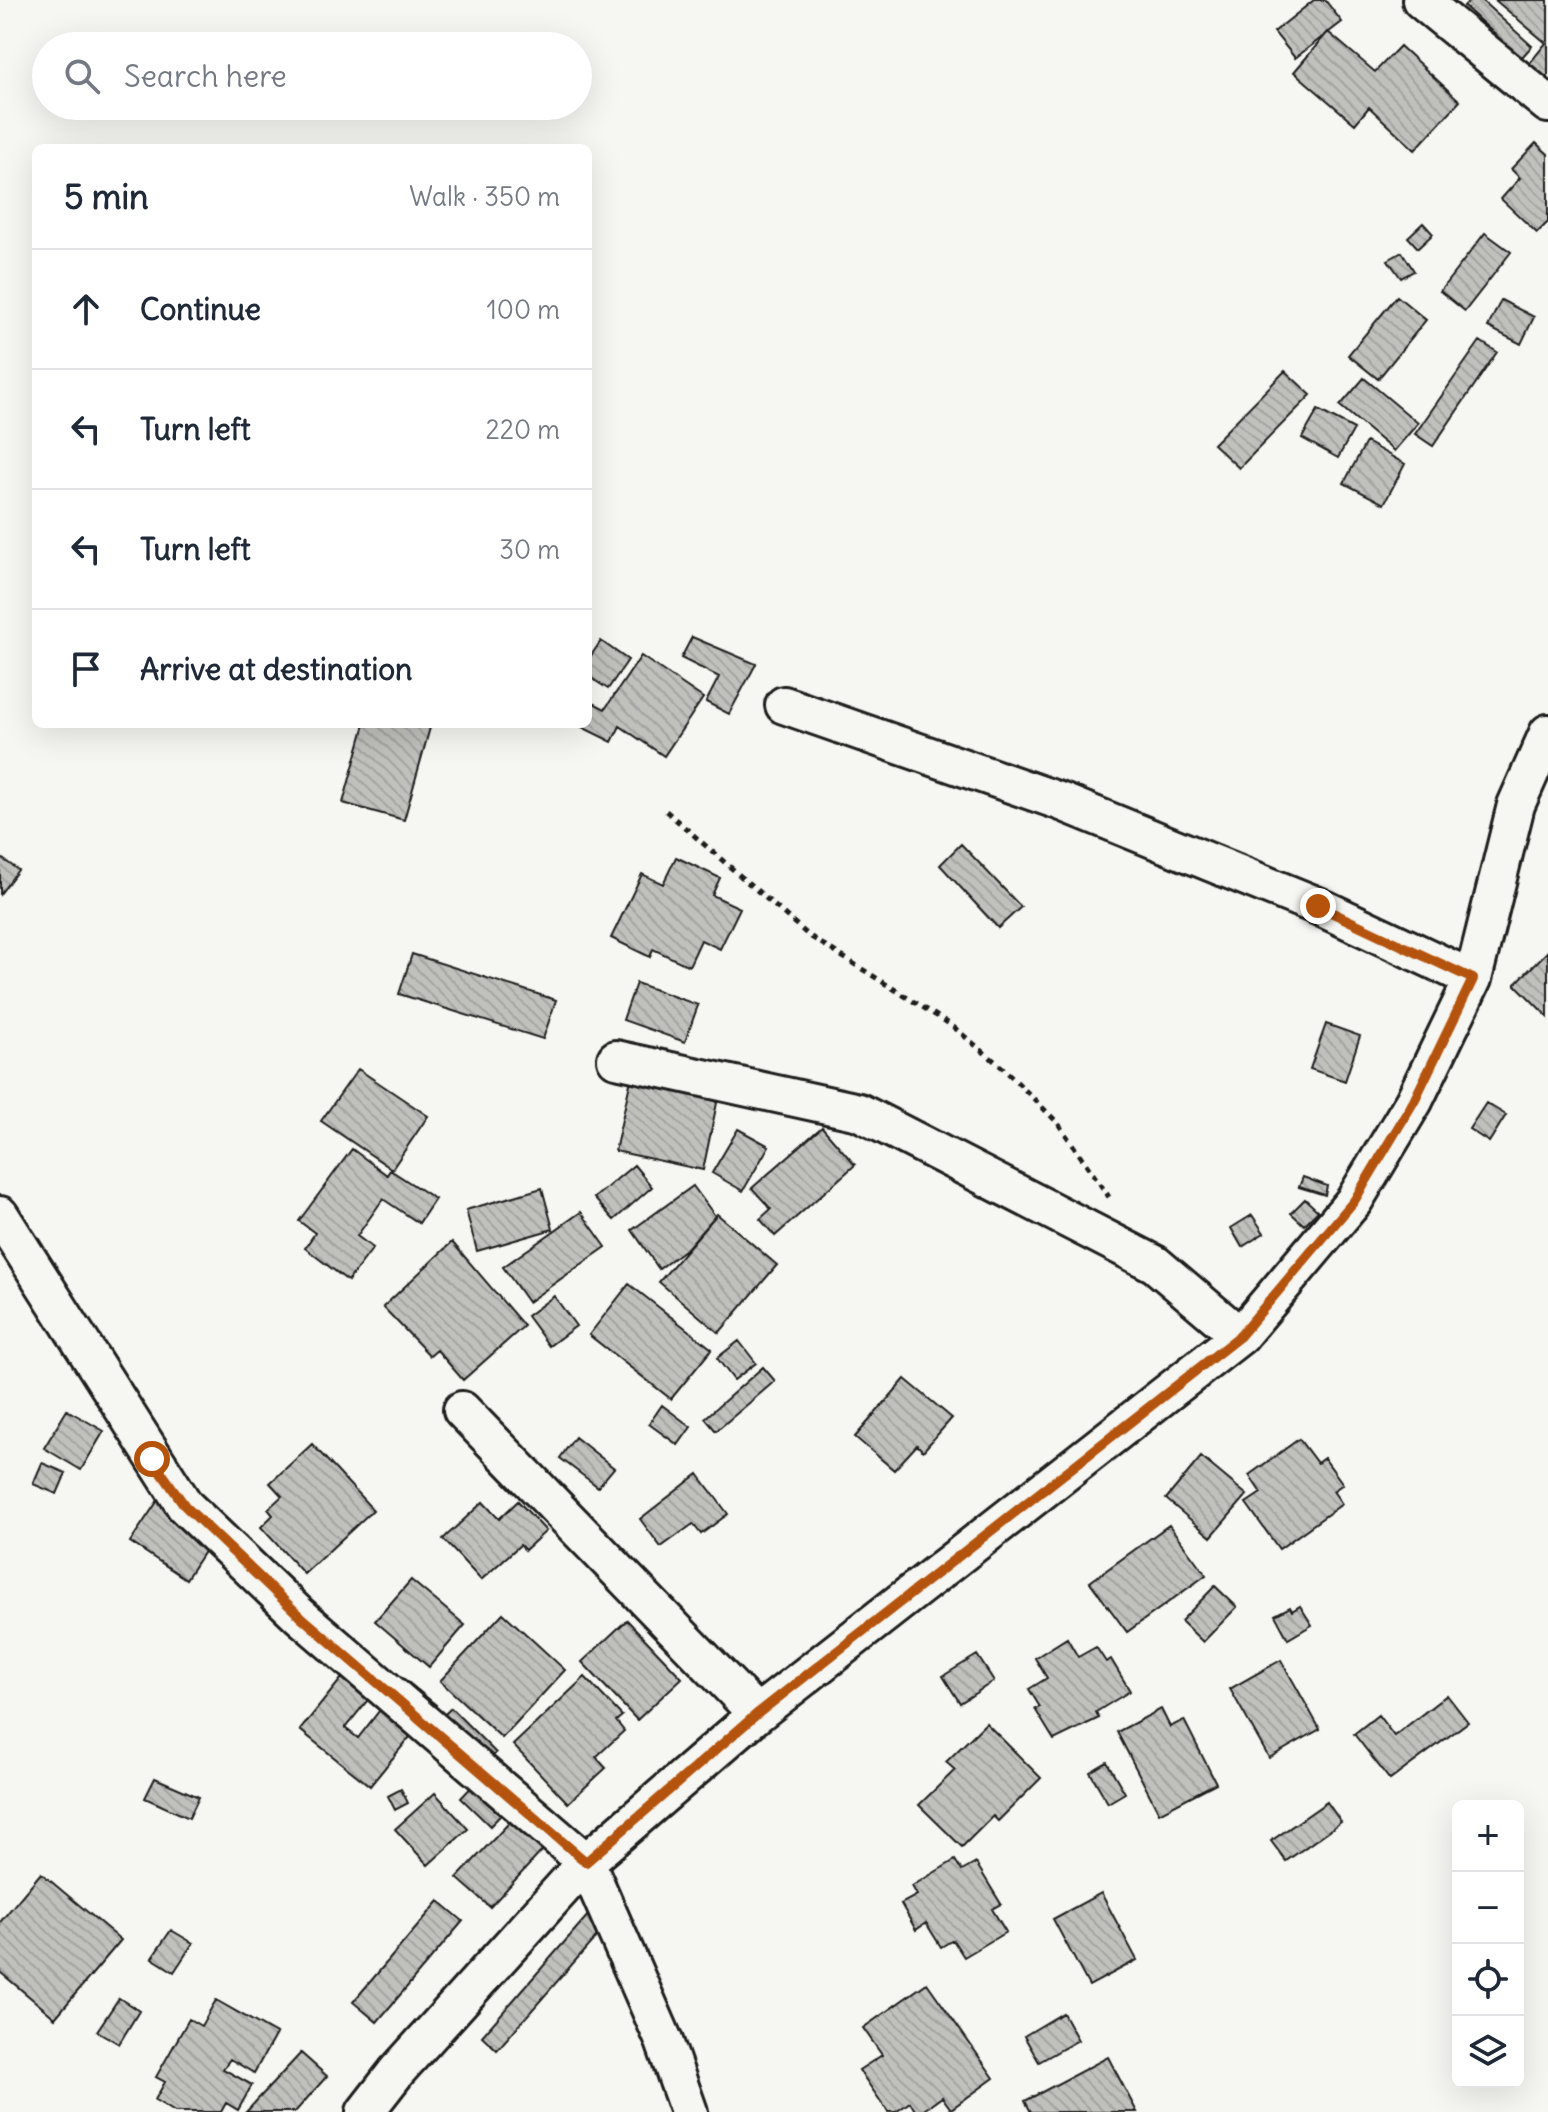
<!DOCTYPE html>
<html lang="en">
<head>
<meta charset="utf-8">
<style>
  :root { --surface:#fff; --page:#f6f6f7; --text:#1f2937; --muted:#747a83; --line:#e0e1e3 }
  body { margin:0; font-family:Delius,sans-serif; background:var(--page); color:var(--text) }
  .controls { position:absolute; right:24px; bottom:24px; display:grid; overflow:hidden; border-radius:12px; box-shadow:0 8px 32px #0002 }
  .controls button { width:72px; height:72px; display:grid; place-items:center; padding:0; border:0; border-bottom:2px solid var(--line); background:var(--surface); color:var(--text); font:40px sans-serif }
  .stop { position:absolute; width:24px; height:24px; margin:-18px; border:6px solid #b45309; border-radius:50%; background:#fff }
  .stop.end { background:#b45309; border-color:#fff; box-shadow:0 2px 8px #0008 }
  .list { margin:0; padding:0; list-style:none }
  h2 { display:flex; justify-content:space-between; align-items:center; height:104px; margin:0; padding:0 32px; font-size:34px }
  h2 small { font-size:26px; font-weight:400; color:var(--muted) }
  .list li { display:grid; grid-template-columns:52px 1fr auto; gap:24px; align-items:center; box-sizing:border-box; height:120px; padding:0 32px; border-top:2px solid var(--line) }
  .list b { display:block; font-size:30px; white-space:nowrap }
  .list em { font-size:26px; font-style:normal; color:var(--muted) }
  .icon { flex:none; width:44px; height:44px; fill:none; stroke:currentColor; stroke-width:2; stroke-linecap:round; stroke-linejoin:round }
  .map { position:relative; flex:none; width:1548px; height:2112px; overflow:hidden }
  .search { position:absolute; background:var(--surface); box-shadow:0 8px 32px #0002; left:32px; top:32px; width:560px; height:88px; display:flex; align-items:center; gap:20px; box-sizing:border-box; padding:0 28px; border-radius:44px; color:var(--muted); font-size:30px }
  .panel { position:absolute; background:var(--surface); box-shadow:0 8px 32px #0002; left:32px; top:144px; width:560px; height:584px; border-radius:12px }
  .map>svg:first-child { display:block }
</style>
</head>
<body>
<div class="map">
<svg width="1548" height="2112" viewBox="0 0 1548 2112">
  <defs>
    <pattern id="building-back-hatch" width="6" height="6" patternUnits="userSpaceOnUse" patternTransform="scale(2)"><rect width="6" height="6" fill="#c0c0bd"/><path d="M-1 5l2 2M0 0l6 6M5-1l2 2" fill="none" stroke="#a4a4a2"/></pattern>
  </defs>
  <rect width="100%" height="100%" fill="#f6f6f2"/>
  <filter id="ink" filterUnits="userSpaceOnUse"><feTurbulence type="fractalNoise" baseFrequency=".0125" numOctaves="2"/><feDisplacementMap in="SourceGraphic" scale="16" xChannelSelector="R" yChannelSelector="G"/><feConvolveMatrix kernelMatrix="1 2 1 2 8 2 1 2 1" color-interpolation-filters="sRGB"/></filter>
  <g filter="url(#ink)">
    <path fill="url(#building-back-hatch)" stroke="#1c1c1c" stroke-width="2" d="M 1314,0 L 1325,0 L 1342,22 L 1295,58 L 1274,32 Z
      M 1470,0 L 1481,0 L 1532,46 L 1521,58 L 1464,6 Z
      M 1495,0 L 1548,0 L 1548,80 L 1529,64 L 1546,43 Z
      M 1328,32 L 1375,72 L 1400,46 L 1460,101 L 1415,150 L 1369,107 L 1355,124 L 1294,72 Z
      M 1536,143 L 1548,154 L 1548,222 L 1537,233 L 1501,199 L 1520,178 L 1511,169 Z
      M 1423,223 L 1433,234 L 1418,248 L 1408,237 Z
      M 1485,233 L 1511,252 L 1465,311 L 1440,291 Z
      M 1402,252 L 1414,271 L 1401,278 L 1388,260 Z
      M 1397,296 L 1426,320 L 1378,379 L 1348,355 Z
      M 1501,300 L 1534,317 L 1521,344 L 1488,327 Z
      M 1480,341 L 1497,352 L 1433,446 L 1415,434 Z
      M 1285,371 L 1311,395 L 1239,468 L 1213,444 Z
      M 1364,378 L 1418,423 L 1394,451 L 1340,406 Z
      M 1318,410 L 1354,429 L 1338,458 L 1302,438 Z
      M 1366,442 L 1405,464 L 1384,504 L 1344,483 Z
      M 692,637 L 756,664 L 729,714 L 706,702 L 719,677 L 681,658 Z
      M 601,641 L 628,660 L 608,689 L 588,676 L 588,660 Z
      M 641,656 L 703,698 L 664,756 L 620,726 L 612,742 L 576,724 L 588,724 L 588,700 L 605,709 Z
      M 365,724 L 431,724 L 404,820 L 343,803 Z
      M 961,844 L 1021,907 L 998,928 L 940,865 Z
      M 0,857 L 18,870 L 0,894 Z
      M 676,857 L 720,878 L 712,895 L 740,908 L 720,949 L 701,940 L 689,966 L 653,949 L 650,957 L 611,938 L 642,874 L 663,884 Z
      M 1548,951 L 1548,1017 L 1515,984 Z
      M 412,954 L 556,1000 L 543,1039 L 399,994 Z
      M 636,983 L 698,1005 L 685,1042 L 623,1020 Z
      M 1326,1024 L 1360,1036 L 1345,1081 L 1310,1069 Z
      M 358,1069 L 428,1116 L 392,1169 L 321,1121 Z
      M 631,1079 L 718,1098 L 703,1170 L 615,1151 Z
      M 1486,1103 L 1506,1115 L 1489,1142 L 1469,1129 Z
      M 822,1127 L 855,1165 L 775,1236 L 760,1219 L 771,1209 L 752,1188 Z
      M 738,1129 L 769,1146 L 743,1191 L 712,1173 Z
      M 352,1149 L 387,1175 L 390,1170 L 435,1199 L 419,1223 L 383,1199 L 357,1236 L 373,1248 L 348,1281 L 305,1248 L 315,1233 L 299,1221 Z
      M 634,1165 L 652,1187 L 614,1220 L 594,1198 Z
      M 1303,1177 L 1327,1186 L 1325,1195 L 1299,1187 Z
      M 693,1186 L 715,1216 L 688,1247 L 659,1269 L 632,1230 Z
      M 542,1188 L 553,1229 L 477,1251 L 466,1210 Z
      M 1305,1199 L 1318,1211 L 1304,1225 L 1291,1213 Z
      M 581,1212 L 606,1247 L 528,1302 L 503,1267 Z
      M 717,1214 L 777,1265 L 719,1333 L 659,1282 Z
      M 1252,1215 L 1264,1233 L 1242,1247 L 1231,1228 Z
      M 452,1242 L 524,1326 L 463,1380 L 437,1350 L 430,1356 L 383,1307 Z
      M 629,1284 L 712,1349 L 671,1399 L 589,1335 Z
      M 554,1296 L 576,1326 L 549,1346 L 527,1316 Z
      M 739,1341 L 756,1363 L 734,1380 L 717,1358 Z
      M 763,1367 L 775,1381 L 716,1431 L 705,1418 Z
      M 905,1379 L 952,1418 L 923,1451 L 917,1445 L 894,1470 L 855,1437 Z
      M 662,1405 L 691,1427 L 678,1445 L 649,1424 Z
      M 67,1410 L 104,1431 L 81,1470 L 44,1448 Z
      M 575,1437 L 614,1468 L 598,1487 L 560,1458 Z
      M 1299,1439 L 1317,1463 L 1324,1458 L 1343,1484 L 1333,1491 L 1342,1504 L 1279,1549 L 1246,1503 L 1261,1493 L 1249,1475 Z
      M 312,1444 L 373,1510 L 304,1574 L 261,1527 L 273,1515 L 268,1509 L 282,1496 L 270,1483 Z
      M 1201,1457 L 1247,1495 L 1211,1537 L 1166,1499 Z
      M 42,1463 L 66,1473 L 57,1494 L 33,1484 Z
      M 698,1474 L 728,1514 L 701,1534 L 693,1524 L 661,1547 L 640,1519 Z
      M 165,1490 L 220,1527 L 186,1579 L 130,1542 Z
      M 518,1501 L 546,1531 L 525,1550 L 520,1545 L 481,1580 L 443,1539 L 483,1502 L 499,1519 Z
      M 1169,1525 L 1206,1575 L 1127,1632 L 1090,1582 Z
      M 411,1580 L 465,1625 L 429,1667 L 375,1621 Z
      M 1215,1586 L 1237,1607 L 1203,1642 L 1181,1621 Z
      M 1300,1606 L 1312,1625 L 1288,1639 L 1275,1615 L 1290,1607 L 1292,1611 Z
      M 503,1613 L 565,1670 L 502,1738 L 440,1681 Z
      M 627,1620 L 682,1678 L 637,1720 L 582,1662 Z
      M 1067,1638 L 1078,1657 L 1096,1647 L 1106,1662 L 1111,1659 L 1130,1691 L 1096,1712 L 1099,1718 L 1054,1740 L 1035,1709 L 1040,1707 L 1029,1689 L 1047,1678 L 1035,1658 Z
      M 362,1653 L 389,1674 L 345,1728 L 358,1738 L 404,1679 L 436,1705 L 370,1786 L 300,1730 Z
      M 977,1655 L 994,1681 L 960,1703 L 943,1676 Z
      M 1281,1660 L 1320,1729 L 1269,1758 L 1230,1689 Z
      M 585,1677 L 622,1716 L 616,1721 L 624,1731 L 596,1757 L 606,1768 L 568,1803 L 513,1745 Z
      M 1447,1695 L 1468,1722 L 1390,1780 L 1354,1734 L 1378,1715 L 1394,1736 Z
      M 451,1708 L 496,1753 L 472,1776 L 428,1731 Z
      M 1161,1709 L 1170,1727 L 1184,1720 L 1216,1783 L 1159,1813 L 1117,1732 Z
      M 986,1723 L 1041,1778 L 998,1821 L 993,1816 L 962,1847 L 919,1805 L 955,1770 L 946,1762 Z
      M 496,1761 L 526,1789 L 490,1826 L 461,1798 Z
      M 1107,1762 L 1125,1793 L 1108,1803 L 1090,1772 Z
      M 155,1778 L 199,1797 L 189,1818 L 145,1798 Z
      M 401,1789 L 408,1803 L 395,1810 L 388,1796 Z
      M 435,1793 L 468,1829 L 428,1865 L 395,1829 Z
      M 1327,1802 L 1341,1822 L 1286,1861 L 1271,1841 Z
      M 524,1807 L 556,1836 L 490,1907 L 457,1878 Z
      M 955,1860 L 962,1871 L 976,1863 L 1001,1904 L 992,1909 L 1006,1932 L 964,1957 L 953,1940 L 941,1947 L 926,1923 L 916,1930 L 901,1904 L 917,1895 L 912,1886 Z
      M 41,1873 L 121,1940 L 55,2018 L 0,1972 L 0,1922 Z
      M 1101,1893 L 1137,1960 L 1089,1986 L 1053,1919 Z
      M 439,1901 L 463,1921 L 377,2022 L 353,2002 Z
      M 589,1914 L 604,1928 L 497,2050 L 482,2036 Z
      M 171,1930 L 193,1943 L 174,1972 L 152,1958 Z
      M 927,1983 L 994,2078 L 951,2109 L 942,2097 L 921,2112 L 916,2112 L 910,2102 L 896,2112 L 888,2112 L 859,2070 L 882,2055 L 863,2028 Z
      M 119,1998 L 139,2011 L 119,2044 L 97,2031 Z
      M 216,2000 L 276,2034 L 254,2073 L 230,2059 L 223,2069 L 252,2085 L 238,2110 L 226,2103 L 221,2112 L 175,2112 L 155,2100 L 165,2082 L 156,2077 L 189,2019 L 201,2026 Z
      M 1063,2013 L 1078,2040 L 1039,2062 L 1024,2036 Z
      M 301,2053 L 327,2076 L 295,2112 L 246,2112 Z
      M 1108,2057 L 1137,2112 L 1031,2112 L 1025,2101 Z"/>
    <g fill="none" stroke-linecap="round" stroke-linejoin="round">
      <g stroke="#1c1c1c" stroke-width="42">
        <path id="minor" d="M 1421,0 L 1548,104
          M 784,705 L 1062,802 L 1318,906 L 1473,979
          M 616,1059 L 859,1112 L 1155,1264 L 1240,1336
          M 0,1215 L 185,1506 L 299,1615 L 586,1862 L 664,2041 L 689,2112
          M 462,1410 L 757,1714
          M 365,2112 L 397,2071 L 586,1862 L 757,1714 L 1240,1336 L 1354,1201 L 1414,1101 L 1473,979 L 1516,805 L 1548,733"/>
      </g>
      <path stroke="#1c1c1c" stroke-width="5" stroke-dasharray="6 6" stroke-linecap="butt" d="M 666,811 L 808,935 L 951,1025 L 1003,1068 L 1057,1122 L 1109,1197"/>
      <use href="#minor" stroke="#f6f6f2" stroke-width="36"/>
    </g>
  </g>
  <g fill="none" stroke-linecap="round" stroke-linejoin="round" filter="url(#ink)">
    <path stroke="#b45309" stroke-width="10" d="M 152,1459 L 185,1506 L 299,1615 L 586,1862 L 757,1714 L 1240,1336 L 1354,1201 L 1414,1101 L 1473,979 L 1318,906"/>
  </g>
</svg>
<div class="controls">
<button>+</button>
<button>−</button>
<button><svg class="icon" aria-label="locate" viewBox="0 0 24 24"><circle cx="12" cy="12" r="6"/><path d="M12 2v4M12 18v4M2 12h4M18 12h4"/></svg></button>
<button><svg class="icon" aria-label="layers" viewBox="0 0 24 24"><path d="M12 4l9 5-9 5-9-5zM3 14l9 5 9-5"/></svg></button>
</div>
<div class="stop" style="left:152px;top:1459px"></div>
<div class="stop end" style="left:1318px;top:906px"></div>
<div class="search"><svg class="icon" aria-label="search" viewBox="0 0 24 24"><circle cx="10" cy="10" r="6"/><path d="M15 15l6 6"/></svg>Search here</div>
<section class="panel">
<h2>5 min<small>Walk · 350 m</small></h2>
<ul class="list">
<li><svg class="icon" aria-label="ahead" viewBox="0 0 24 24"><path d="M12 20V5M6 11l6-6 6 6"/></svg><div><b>Continue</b></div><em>100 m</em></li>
<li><svg class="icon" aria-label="left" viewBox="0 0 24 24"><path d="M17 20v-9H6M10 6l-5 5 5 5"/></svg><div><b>Turn left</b></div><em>220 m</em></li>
<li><svg class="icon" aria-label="left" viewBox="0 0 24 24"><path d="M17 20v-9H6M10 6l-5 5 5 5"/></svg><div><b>Turn left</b></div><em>30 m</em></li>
<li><svg class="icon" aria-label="arrive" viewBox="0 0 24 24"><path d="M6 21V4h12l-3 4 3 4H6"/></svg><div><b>Arrive at destination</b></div></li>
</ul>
</section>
</div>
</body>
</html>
